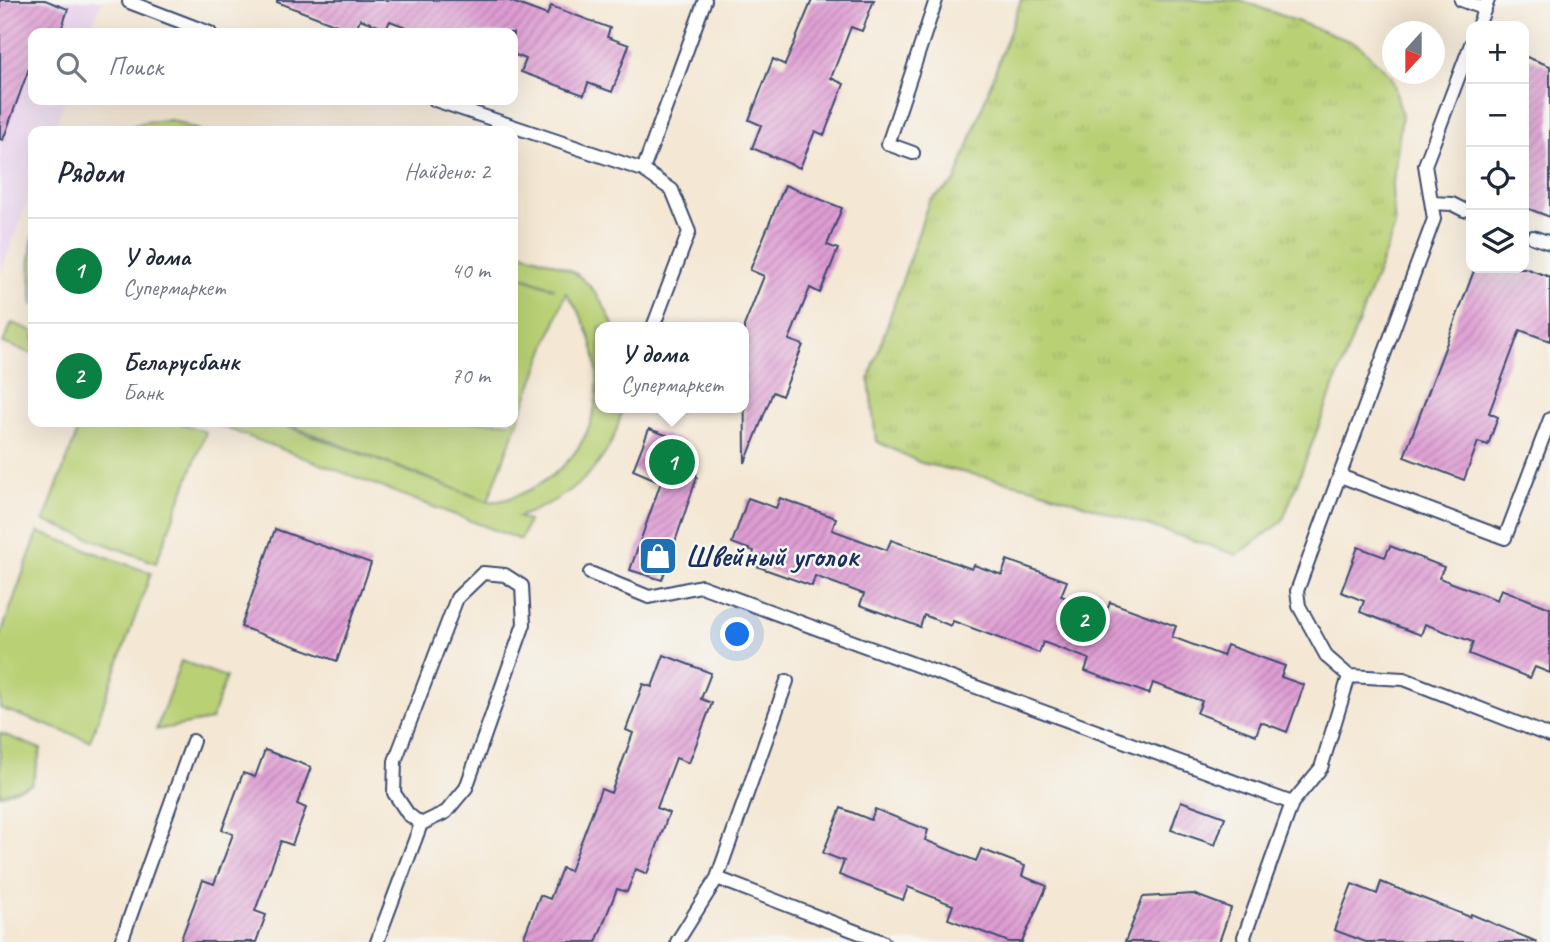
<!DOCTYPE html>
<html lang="ru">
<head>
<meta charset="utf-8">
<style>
  :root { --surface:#fff; --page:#f6f6f7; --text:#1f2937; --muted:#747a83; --line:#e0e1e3; --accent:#0b8043 }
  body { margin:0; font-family:Caveat,sans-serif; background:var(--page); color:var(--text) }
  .controls { position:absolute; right:21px; top:21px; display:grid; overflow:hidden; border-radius:14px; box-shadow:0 7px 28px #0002 }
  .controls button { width:63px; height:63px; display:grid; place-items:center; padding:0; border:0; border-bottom:2px solid var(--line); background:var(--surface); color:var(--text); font:35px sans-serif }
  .compass { position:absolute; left:1382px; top:21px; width:63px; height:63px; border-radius:50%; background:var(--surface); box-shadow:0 7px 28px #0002; rotate:201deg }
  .you { position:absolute; left:738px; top:635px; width:24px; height:24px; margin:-18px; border:5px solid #fff; border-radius:50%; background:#1a73e8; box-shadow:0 0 0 10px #1a73e833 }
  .badge { display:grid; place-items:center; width:46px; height:46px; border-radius:50%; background:var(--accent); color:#fff; font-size:23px; font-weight:700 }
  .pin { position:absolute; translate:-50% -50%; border:4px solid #fff; box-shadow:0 2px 7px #0006 }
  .popup { position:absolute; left:595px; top:322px; width:154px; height:91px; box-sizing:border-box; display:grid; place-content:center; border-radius:14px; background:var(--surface); filter:drop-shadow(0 2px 5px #0005); font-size:23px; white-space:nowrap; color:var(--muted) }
  .popup b { font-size:26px; color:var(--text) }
  .popup::after { content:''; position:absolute; left:50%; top:100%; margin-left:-14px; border:14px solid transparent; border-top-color:var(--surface) }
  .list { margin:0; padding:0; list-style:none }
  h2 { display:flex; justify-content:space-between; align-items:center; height:91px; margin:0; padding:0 28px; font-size:30px }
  h2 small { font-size:23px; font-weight:400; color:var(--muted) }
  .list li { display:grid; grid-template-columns:46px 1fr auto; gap:21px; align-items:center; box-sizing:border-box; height:105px; padding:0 28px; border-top:2px solid var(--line) }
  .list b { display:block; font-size:26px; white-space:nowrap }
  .list p { margin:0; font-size:23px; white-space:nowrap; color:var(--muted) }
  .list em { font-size:23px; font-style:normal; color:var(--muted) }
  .icon { flex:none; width:38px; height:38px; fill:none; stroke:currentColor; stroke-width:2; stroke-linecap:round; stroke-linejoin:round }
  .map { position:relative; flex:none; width:1550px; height:942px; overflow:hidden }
  .search { position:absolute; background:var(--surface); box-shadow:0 7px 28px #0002; left:28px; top:28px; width:490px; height:77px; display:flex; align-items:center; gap:18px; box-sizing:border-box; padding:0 24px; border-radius:14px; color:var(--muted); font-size:26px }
  .panel { position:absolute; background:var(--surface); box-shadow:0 7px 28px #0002; left:28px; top:126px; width:490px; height:301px; border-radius:14px }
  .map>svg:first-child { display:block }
</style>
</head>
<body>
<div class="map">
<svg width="1550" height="942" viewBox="0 0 1550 942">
  <defs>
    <pattern id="grass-tufts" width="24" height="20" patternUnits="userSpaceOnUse" patternTransform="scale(1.75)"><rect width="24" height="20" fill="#b9d075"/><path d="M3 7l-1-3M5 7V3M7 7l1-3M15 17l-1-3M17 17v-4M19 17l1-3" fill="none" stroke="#9eb368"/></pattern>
    <pattern id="building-hatch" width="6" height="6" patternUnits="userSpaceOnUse" patternTransform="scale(1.75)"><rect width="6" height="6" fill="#df9dd3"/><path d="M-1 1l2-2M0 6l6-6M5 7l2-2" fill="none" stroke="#b480ae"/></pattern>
  </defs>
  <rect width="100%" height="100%" fill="#f6f6f2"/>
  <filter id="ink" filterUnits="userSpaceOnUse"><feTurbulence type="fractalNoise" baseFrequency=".0143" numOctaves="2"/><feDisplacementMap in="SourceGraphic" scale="14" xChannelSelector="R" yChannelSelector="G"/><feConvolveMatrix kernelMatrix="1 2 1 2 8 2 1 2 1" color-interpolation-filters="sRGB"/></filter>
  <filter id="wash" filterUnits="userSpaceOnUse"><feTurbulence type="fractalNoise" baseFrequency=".00686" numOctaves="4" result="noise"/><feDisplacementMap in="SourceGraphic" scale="28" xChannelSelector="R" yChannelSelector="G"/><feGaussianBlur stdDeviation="1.57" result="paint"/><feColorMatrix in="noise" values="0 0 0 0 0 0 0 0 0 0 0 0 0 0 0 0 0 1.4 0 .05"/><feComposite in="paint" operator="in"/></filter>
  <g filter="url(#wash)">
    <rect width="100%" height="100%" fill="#f4e7d3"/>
    <path fill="#e9d2ed" d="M 0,0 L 102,0 L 90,33 L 33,33 L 33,100 L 65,100 L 53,131 L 33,131 L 33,186 L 0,275 Z"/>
    <path fill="url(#grass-tufts)" stroke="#6a806a" stroke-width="2" d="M 1021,0 L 1240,0 L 1358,44 L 1392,77 L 1402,115 L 1392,190 L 1395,227 L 1282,522 L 1237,555 L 1034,488 L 921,463 L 876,441 L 869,379 L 929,201 L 955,182 Z"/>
    <path fill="#b9d075" stroke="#6a806a" stroke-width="2" fill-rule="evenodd" d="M 171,120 L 201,131 L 119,131 L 144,122 Z
      M 33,234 L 33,306 L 29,265 Z
      M 513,249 C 530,256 562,264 575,273 C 593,285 606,308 614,327 L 600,327 L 600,408 L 622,408 C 613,465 569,499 518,517 L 528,521 L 521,540 L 210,422 L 275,422 L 487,501 L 281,422 L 513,422 L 513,274 L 555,289 L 513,273 ZM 566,293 C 613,353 610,444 538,485 C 524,493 505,503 488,501 Z
      M 12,323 L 33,331 L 33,354 L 3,343 Z
      M 81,422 L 178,422 L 206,432 L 156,563 L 44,521 Z
      M 38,532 L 151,573 L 90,741 L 0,708 L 0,637 Z
      M 181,661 L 226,677 L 211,720 L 156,730 Z
      M 0,733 L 41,749 L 32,784 L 0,795 Z"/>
    <g id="blocks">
      <path fill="url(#building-hatch)" d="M 0,0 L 45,0 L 68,9 L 60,33 L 33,33 L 33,57 L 3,140 L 0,139 Z
        M 277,0 L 507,0 L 547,15 L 551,6 L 610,28 L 607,37 L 629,45 L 612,92 L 588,83 L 584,95 L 521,72 L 526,59 L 513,54 L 513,33 L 422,33 L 390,21 L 386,29 L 360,19 L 355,32 L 277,2 Z
        M 812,0 L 874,0 L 862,31 L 851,27 L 831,78 L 844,84 L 824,135 L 815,131 L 800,168 L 752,148 L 761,125 L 749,120 L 773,59 L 785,65 Z
        M 1524,56 L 1550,66 L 1550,217 L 1524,207 Z
        M 785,185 L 842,208 L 827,245 L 838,249 L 820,293 L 810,288 L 789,340 L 803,345 L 782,396 L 773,392 L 745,463 L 744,326 L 764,276 L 750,270 Z
        M 1475,268 L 1525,268 L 1550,277 L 1550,341 L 1520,330 L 1489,413 L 1498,417 L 1488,445 L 1478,442 L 1464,480 L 1404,457 Z
        M 649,429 L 683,441 L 697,477 L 662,580 L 630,570 L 661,482 L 633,470 Z
        M 748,498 L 776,508 L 780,498 L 836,518 L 832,530 L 887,550 L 891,540 L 972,569 L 974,565 L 1002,575 L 1007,560 L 1067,581 L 1061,596 L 1106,613 L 1110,602 L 1176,626 L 1172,637 L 1223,656 L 1227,645 L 1285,666 L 1281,677 L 1304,685 L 1287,732 L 1261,722 L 1256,735 L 1197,713 L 1202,701 L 1153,683 L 1149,694 L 1085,671 L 1089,659 L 1043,642 L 1039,653 L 953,621 L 951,626 L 924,615 L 920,627 L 860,605 L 864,594 L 815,576 L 812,586 L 750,564 L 754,551 L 732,543 Z
        M 275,529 L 371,563 L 337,661 L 241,627 Z
        M 1390,546 L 1444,567 L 1439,578 L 1497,600 L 1501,589 L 1550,608 L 1550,673 L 1535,667 L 1530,678 L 1469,654 L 1473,642 L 1425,624 L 1421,635 L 1360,612 L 1364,601 L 1341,592 L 1358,547 L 1385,557 Z
        M 664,655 L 711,673 L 701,699 L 712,703 L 689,763 L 676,758 L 657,808 L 669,813 L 647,874 L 636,869 L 627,892 L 617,889 L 596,942 L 538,942 L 524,937 L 540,895 L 550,899 L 562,868 L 570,871 L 601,789 L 611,793 L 633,733 L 626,730 L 643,684 L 652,687 Z
        M 265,750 L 311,767 L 297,804 L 306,808 L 292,845 L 281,841 L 255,911 L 266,915 L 256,942 L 180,942 L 203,880 L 214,884 L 233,834 L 222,830 L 243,773 L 255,777 Z
        M 1181,801 L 1225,817 L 1215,845 L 1171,830 Z
        M 841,808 L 871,820 L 875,809 L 928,830 L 925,840 L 976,861 L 981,849 L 1025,866 L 1022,876 L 1047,886 L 1022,942 L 1009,942 L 948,919 L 953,905 L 908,887 L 903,900 L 839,875 L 844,861 L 823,853 Z
        M 1381,882 L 1470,917 L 1471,914 L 1537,942 L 1366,942 L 1334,930 L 1352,884 L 1377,894 Z
        M 1193,894 L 1231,908 L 1219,942 L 1125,942 L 1143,897 Z"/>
    </g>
  </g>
  <g filter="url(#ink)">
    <use href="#blocks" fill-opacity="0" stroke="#3c4b70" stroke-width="2"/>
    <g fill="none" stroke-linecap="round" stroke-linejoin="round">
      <g stroke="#3c4b70" stroke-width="16">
        <path id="lane" d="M 1461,0 L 1485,9
          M 129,2 L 210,33
          M 1478,26 L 1488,0
          M 435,100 L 643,170 L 705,0
          M 913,153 L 888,144 L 936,0
          M 643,170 L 672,190 L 689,232 L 653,327
          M 1432,203 L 1452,204 L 1464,210
          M 1533,237 L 1550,243
          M 1340,476 L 1505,538 L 1550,419
          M 590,573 L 649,597 L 701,586 L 1292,803 L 1321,768 L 1349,676 L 1327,657 L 1299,606 L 1297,591 L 1434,219 L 1425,165 L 1471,44
          M 1349,676 L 1404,679 L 1550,736
          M 717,878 L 787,681
          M 121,942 L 193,741
          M 377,942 L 421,824 L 446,812 L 466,788 L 524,624 L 522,586 L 505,575 L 483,573 L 457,598 L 395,761 L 394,793 L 408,814 L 421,824
          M 677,942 L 717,878 L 883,942
          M 1245,942 L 1244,937 L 1292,803"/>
      </g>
      <use href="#lane" stroke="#fff" stroke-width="12"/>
    </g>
  </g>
  <defs>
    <g id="shop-square" transform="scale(2.0125)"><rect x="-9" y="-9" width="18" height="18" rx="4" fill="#1f6fb2" stroke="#f6f6f2"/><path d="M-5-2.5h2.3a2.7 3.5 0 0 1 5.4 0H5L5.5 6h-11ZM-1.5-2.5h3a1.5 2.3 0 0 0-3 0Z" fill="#fff"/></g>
  </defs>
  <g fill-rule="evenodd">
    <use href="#shop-square" x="658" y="556"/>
  </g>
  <g text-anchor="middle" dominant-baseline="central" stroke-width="5" stroke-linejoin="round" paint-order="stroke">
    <g font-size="30" font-weight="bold" fill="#1b2f5e" stroke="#f6f6f2" text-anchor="start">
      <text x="685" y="556">Швейный уголок</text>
    </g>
  </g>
</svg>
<div class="controls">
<button>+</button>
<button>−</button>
<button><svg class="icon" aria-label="locate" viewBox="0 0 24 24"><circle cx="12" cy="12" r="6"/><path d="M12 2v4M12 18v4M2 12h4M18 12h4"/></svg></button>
<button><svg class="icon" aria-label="layers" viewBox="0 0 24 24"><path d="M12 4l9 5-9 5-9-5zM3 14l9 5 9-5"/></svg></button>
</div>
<svg class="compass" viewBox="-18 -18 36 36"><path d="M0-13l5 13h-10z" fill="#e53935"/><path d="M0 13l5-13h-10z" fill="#747a83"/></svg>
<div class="you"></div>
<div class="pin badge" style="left:672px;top:462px">1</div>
<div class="popup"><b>У дома</b>Супермаркет</div>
<div class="pin badge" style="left:1083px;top:619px">2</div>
<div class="search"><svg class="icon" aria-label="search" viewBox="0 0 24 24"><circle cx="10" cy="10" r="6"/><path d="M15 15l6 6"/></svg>Поиск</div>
<section class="panel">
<h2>Рядом<small>Найдено: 2</small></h2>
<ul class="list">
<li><span class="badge">1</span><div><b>У дома</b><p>Супермаркет</p></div><em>40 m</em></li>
<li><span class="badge">2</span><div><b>Беларусбанк</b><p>Банк</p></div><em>70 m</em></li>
</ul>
</section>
</div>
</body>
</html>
